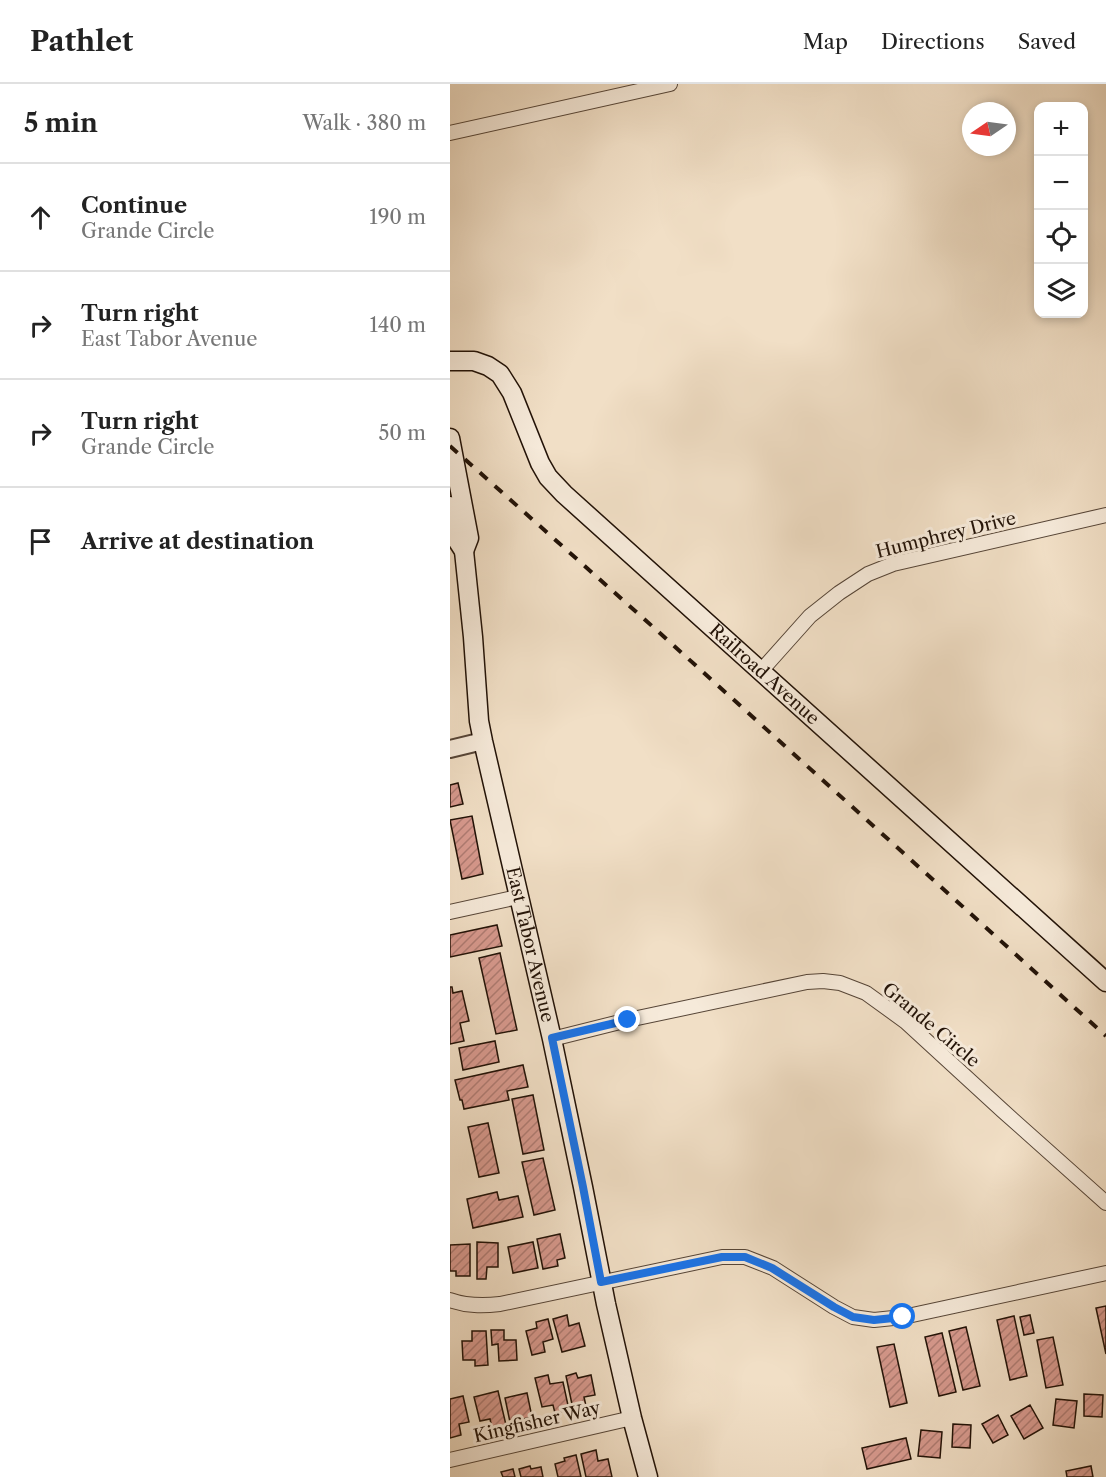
<!DOCTYPE html>
<html lang="en">
<head>
<meta charset="utf-8">
<style>
  :root { --surface:#fff; --page:#f2f2f2; --text:#222; --muted:#767676; --line:#e0e0e0 }
  body { margin:0; font-family:"Libre Caslon Text",serif; background:var(--page); color:var(--text) }
  .controls { position:absolute; right:18px; top:18px; display:grid; overflow:hidden; border-radius:12px; box-shadow:0 3px 9px #0003 }
  .controls button { width:54px; height:54px; display:grid; place-items:center; padding:0; border:0; border-bottom:2px solid var(--line); background:var(--surface); color:var(--text); font:30px sans-serif }
  .compass { position:absolute; left:512px; top:18px; width:54px; height:54px; border-radius:50%; background:var(--surface); box-shadow:0 3px 9px #0003; rotate:257deg }
  .stop { position:absolute; width:18px; height:18px; margin:-14px; border:4px solid #1a73e8; border-radius:50%; background:#fff }
  .stop.end { background:#1a73e8; border-color:#fff; box-shadow:0 2px 6px #0008 }
  .list { margin:0; padding:0; list-style:none }
  h2 { display:flex; justify-content:space-between; align-items:center; height:78px; margin:0; padding:0 24px; font-size:26px }
  h2 small { font-size:20px; font-weight:400; color:var(--muted) }
  .list li { display:grid; grid-template-columns:39px 1fr auto; gap:18px; align-items:center; box-sizing:border-box; height:108px; padding:0 24px; border-top:2px solid var(--line) }
  .list b { display:block; font-size:22px; white-space:nowrap }
  .list p { margin:0; font-size:20px; white-space:nowrap; color:var(--muted) }
  .list em { font-size:20px; font-style:normal; color:var(--muted) }
  .icon { flex:none; width:33px; height:33px; fill:none; stroke:currentColor; stroke-width:2; stroke-linecap:round; stroke-linejoin:round }
  .map { position:relative; flex:none; width:656px; height:1393px; overflow:hidden }
  header { display:flex; align-items:center; gap:36px; box-sizing:border-box; height:84px; padding:0 30px; background:var(--surface); border-bottom:2px solid var(--line) }
  header strong { font-size:28px }
  nav { display:flex; gap:33px; margin-inline-start:auto; font-size:21px }
  main { display:flex }
  aside { flex:1; background:var(--surface) }
  .map>svg:first-child { display:block }
</style>
</head>
<body>
<header>
<strong>Pathlet</strong>
<nav><a>Map</a><a>Directions</a><a>Saved</a></nav>
</header>
<main>
<aside>
<h2>5 min<small>Walk · 380 m</small></h2>
<ul class="list">
<li><svg class="icon" aria-label="ahead" viewBox="0 0 24 24"><path d="M12 20V5M6 11l6-6 6 6"/></svg><div><b>Continue</b><p>Grande Circle</p></div><em>190 m</em></li>
<li><svg class="icon" aria-label="right" viewBox="0 0 24 24"><path d="M7 20v-9h11M14 6l5 5-5 5"/></svg><div><b>Turn right</b><p>East Tabor Avenue</p></div><em>140 m</em></li>
<li><svg class="icon" aria-label="right" viewBox="0 0 24 24"><path d="M7 20v-9h11M14 6l5 5-5 5"/></svg><div><b>Turn right</b><p>Grande Circle</p></div><em>50 m</em></li>
<li><svg class="icon" aria-label="arrive" viewBox="0 0 24 24"><path d="M6 21V4h12l-3 4 3 4H6"/></svg><div><b>Arrive at destination</b></div></li>
</ul>
</aside>
<div class="map">
<svg width="656" height="1393" viewBox="0 0 656 1393">
  <defs>
    <pattern id="building-hatch" width="6" height="6" patternUnits="userSpaceOnUse" patternTransform="scale(1.5)"><rect width="6" height="6" fill="#d89a8f"/><path d="M-1 1l2-2M0 6l6-6M5 7l2-2" fill="none" stroke="#af7c73"/></pattern>
  </defs>
  <rect width="100%" height="100%" fill="#f1dfc6"/>
  <filter id="stains"><feTurbulence type="fractalNoise" baseFrequency=".00333" numOctaves="4"/><feColorMatrix values="0 0 0 0 .2 0 0 0 0 .09 0 0 0 0 .02 0 0 0 .5 -.17"/></filter>
  <radialGradient id="worn" r=".72"><stop offset=".6" stop-color="#630" stop-opacity="0"/><stop offset="1" stop-color="#630" stop-opacity=".3"/></radialGradient>
  <path fill="url(#building-hatch)" stroke="#221207" stroke-width="1.5" d="M 8,699 L 13,720 L 0,723 L 0,701 Z
    M 22,732 L 33,790 L 12,795 L 0,736 Z
    M 47,841 L 52,862 L 0,873 L 0,851 Z
    M 50,869 L 67,946 L 46,950 L 29,874 Z
    M 0,903 L 2,903 L 3,909 L 12,907 L 19,937 L 10,939 L 14,957 L 0,960 Z
    M 45,957 L 49,978 L 13,986 L 9,964 Z
    M 73,981 L 78,1003 L 57,1007 L 59,1016 L 14,1025 L 12,1016 L 10,1016 L 5,996 Z
    M 83,1011 L 94,1066 L 73,1070 L 62,1015 Z
    M 38,1039 L 49,1089 L 29,1093 L 18,1043 Z
    M 93,1074 L 105,1126 L 84,1131 L 72,1078 Z
    M 47,1108 L 49,1116 L 68,1112 L 73,1133 L 23,1144 L 17,1115 Z
    M 110,1150 L 115,1174 L 107,1176 L 108,1182 L 93,1185 L 87,1155 Z
    M 27,1158 L 48,1159 L 48,1183 L 37,1183 L 36,1195 L 27,1195 Z
    M 83,1158 L 88,1184 L 63,1189 L 58,1163 Z
    M 20,1160 L 20,1192 L 6,1192 L 6,1187 L 0,1187 L 0,1161 Z
    M 656,1222 L 656,1270 L 646,1224 Z
    M 117,1231 L 119,1242 L 129,1239 L 135,1262 L 112,1268 L 103,1235 Z
    M 580,1231 L 584,1249 L 574,1251 L 570,1233 Z
    M 564,1232 L 577,1292 L 560,1296 L 547,1236 Z
    M 98,1235 L 103,1255 L 93,1258 L 95,1268 L 82,1271 L 76,1247 L 87,1244 L 86,1238 Z
    M 516,1243 L 530,1302 L 513,1306 L 499,1247 Z
    M 41,1246 L 54,1246 L 54,1256 L 66,1256 L 67,1276 L 49,1277 L 48,1260 L 42,1261 Z
    M 22,1247 L 36,1247 L 38,1281 L 25,1282 L 25,1276 L 13,1276 L 12,1257 L 22,1257 Z
    M 492,1249 L 506,1308 L 489,1312 L 475,1253 Z
    M 603,1253 L 613,1301 L 596,1304 L 587,1256 Z
    M 444,1260 L 457,1319 L 440,1323 L 427,1263 Z
    M 126,1289 L 128,1294 L 141,1291 L 145,1311 L 134,1313 L 136,1322 L 123,1325 L 116,1292 Z
    M 98,1291 L 100,1300 L 113,1298 L 119,1326 L 105,1329 L 103,1321 L 92,1323 L 85,1294 Z
    M 48,1307 L 56,1341 L 42,1344 L 40,1335 L 30,1337 L 24,1313 Z
    M 77,1309 L 82,1333 L 60,1338 L 55,1314 Z
    M 634,1310 L 653,1311 L 652,1333 L 634,1332 Z
    M 13,1312 L 19,1338 L 9,1340 L 11,1351 L 0,1354 L 0,1315 Z
    M 606,1315 L 627,1317 L 624,1344 L 603,1341 Z
    M 580,1321 L 593,1344 L 574,1355 L 561,1332 Z
    M 548,1331 L 558,1351 L 543,1359 L 532,1340 Z
    M 503,1340 L 521,1341 L 520,1364 L 502,1363 Z
    M 471,1346 L 492,1348 L 490,1374 L 468,1372 Z
    M 456,1354 L 461,1375 L 417,1385 L 412,1364 Z
    M 146,1366 L 148,1377 L 158,1375 L 162,1393 L 136,1393 L 131,1370 Z
    M 126,1371 L 131,1393 L 108,1393 L 105,1380 L 115,1377 L 114,1374 Z
    M 80,1382 L 81,1385 L 91,1383 L 93,1393 L 71,1393 L 69,1385 Z
    M 641,1382 L 643,1393 L 617,1393 L 616,1387 Z
    M 63,1385 L 65,1393 L 53,1393 L 51,1388 Z"/>
  <g fill="none" stroke-linecap="round" stroke-linejoin="round">
    <g stroke="#564537" stroke-width="16">
      <path id="minor" d="M 0,49 L 220,0
        M 310,588 L 360,532 L 389,509 L 418,490 L 443,480 L 656,431
        M 0,828 L 68,813
        M 102,955 L 178,936 L 357,898 L 373,897 L 390,899 L 416,909 L 456,938 L 553,1027 L 656,1119
        M 0,1216 C 17,1222 32,1222 50,1220 L 272,1173 L 295,1173 L 323,1184 L 384,1223 L 403,1233 L 424,1236 L 453,1233 L 656,1189
        M 0,1376 L 182,1334"/>
    </g>
    <g stroke="#564537" stroke-width="20">
      <path id="tertiary" d="M 0,665 L 33,657"/>
    </g>
    <g stroke="#221207" stroke-width="21">
      <g id="secondary">
        <path id="s1" d="M 0,277 L 24,277 L 38,282 L 50,290 L 62,309 L 90,379 L 98,393 L 114,410 L 656,898"/>
        <path d="M 0,354 L 19,454 L 14,467"/>
        <path id="s2" d="M 0,422 L 5,453 L 14,467 L 23,553 L 29,637 L 33,657 L 102,955 L 133,1103 L 156,1220 L 182,1334 L 198,1393"/>
      </g>
    </g>
    <use href="#minor" stroke="#f6eada" stroke-width="14"/>
    <use href="#tertiary" stroke="#f6eada" stroke-width="16"/>
    <use href="#secondary" stroke="#f6eada" stroke-width="18"/>
    <path stroke="#221207" stroke-width="4" stroke-dasharray="10 10" stroke-linecap="butt" d="M 0,362 L 202,542 L 656,952"/>
  </g>
  <g fill="none" stroke-linecap="round" stroke-linejoin="round">
    <path stroke="#1a73e8" stroke-width="8" d="M 178,936 L 102,954 L 133,1103 L 151,1198 L 272,1173 L 295,1173 L 322,1184 L 384,1223 L 403,1233 L 424,1236 L 453,1233"/>
  </g>
  <g text-anchor="middle" dominant-baseline="central" stroke-width="6" stroke-linejoin="round" paint-order="stroke">
    <g font-size="18" fill="#221207" stroke="#f6eada">
      <text transform="translate(496 451) rotate(-14)">Humphrey Drive</text>
      <text stroke="none"><textPath href="#s1" startOffset="460">Railroad Avenue</textPath></text>
      <text stroke="none"><textPath href="#s2" startOffset="448">East Tabor Avenue</textPath></text>
      <text transform="translate(481 941) rotate(40)">Grande Circle</text>
      <text transform="translate(87 1338) rotate(-13)">Kingfisher Way</text>
    </g>
  </g>
  <rect width="100%" height="100%" filter="url(#stains)"/>
  <rect width="100%" height="100%" fill="url(#worn)"/>
</svg>
<div class="controls">
<button>+</button>
<button>−</button>
<button><svg class="icon" aria-label="locate" viewBox="0 0 24 24"><circle cx="12" cy="12" r="6"/><path d="M12 2v4M12 18v4M2 12h4M18 12h4"/></svg></button>
<button><svg class="icon" aria-label="layers" viewBox="0 0 24 24"><path d="M12 4l9 5-9 5-9-5zM3 14l9 5 9-5"/></svg></button>
</div>
<svg class="compass" viewBox="-18 -18 36 36"><path d="M0-13l5 13h-10z" fill="#e53935"/><path d="M0 13l5-13h-10z" fill="#767676"/></svg>
<div class="stop" style="left:453px;top:1233px"></div>
<div class="stop end" style="left:178px;top:936px"></div>
</div>
</main>
</body>
</html>
